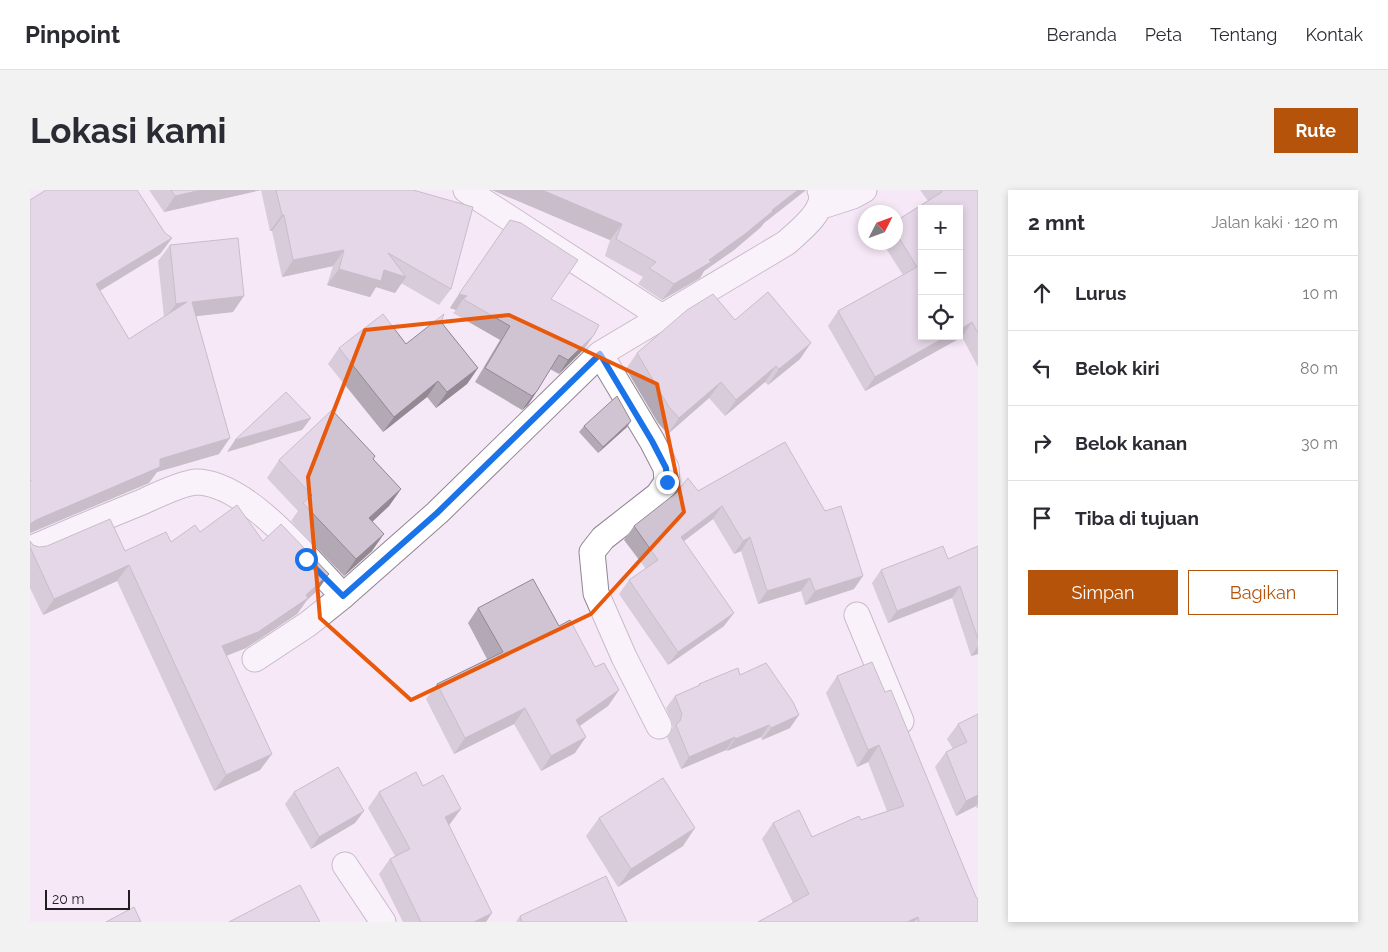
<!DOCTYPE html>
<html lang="id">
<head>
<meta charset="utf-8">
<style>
  :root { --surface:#fff; --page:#f2f2f3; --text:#2b2b33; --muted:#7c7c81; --line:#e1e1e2; --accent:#b45309 }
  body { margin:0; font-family:Raleway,sans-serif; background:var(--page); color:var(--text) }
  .controls { position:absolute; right:15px; top:15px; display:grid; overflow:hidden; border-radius:0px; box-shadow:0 2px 8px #0003 }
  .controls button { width:45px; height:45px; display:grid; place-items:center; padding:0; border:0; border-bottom:1px solid var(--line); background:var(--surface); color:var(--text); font:25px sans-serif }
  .compass { position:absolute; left:828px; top:15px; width:45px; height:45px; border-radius:50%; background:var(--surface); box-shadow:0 2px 8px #0003; rotate:48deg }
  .scale { position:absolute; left:15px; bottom:12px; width:85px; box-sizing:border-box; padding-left:5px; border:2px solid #211d22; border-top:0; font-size:14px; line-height:18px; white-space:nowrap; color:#211d22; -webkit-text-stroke:4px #f5e8f7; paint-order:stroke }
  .stop { position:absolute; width:15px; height:15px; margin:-11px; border:4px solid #1a73e8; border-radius:50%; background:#fff }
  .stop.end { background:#1a73e8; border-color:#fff; box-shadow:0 1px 5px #0008 }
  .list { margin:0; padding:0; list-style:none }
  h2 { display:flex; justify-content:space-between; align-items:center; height:65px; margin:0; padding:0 20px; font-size:21px }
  h2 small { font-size:16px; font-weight:400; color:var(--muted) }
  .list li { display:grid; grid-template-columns:32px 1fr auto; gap:15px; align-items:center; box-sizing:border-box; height:75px; padding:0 20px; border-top:1px solid var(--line) }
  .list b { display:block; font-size:19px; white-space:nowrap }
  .list em { font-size:16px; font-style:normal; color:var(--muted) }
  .actions { display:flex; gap:10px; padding:15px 20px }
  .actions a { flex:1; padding:11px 0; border:1px solid var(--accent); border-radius:0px; text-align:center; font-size:18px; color:var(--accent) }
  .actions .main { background:var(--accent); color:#fff }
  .icon { flex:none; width:28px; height:28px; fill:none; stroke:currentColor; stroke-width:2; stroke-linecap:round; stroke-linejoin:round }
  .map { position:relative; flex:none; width:948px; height:732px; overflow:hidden; border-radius:0px }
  header { display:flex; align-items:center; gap:30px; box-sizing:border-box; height:70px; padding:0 25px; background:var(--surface); border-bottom:1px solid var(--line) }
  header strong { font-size:24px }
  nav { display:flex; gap:28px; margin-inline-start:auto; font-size:18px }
  .intro { display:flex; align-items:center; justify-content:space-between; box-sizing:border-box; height:120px; padding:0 30px }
  h1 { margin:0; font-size:35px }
  .button { padding:12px 22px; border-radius:0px; background:var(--accent); color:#fff; font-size:18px; font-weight:700 }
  main { display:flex; gap:30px; padding:0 30px }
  aside { flex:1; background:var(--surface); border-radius:0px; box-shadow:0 2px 8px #0003 }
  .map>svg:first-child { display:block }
</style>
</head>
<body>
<header>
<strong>Pinpoint</strong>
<nav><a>Beranda</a><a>Peta</a><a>Tentang</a><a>Kontak</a></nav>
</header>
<div class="intro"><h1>Lokasi kami</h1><a class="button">Rute</a></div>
<main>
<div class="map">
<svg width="948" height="732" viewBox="0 0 948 732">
  <rect width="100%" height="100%" fill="#f5e8f7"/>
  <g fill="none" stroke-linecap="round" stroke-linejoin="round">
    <g stroke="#908592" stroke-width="27">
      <path id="street" d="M 436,0 L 632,127
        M 789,17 L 823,6 L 834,0
        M 570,164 L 622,251 L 636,278 L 637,292 L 628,305 L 573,348 L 562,362 L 566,403 L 594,467 L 629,536
        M 0,359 C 37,343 75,327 112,312 C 125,306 152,293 166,292 C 217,292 279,371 313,406
        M 827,425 L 871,531
        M 225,469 L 278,434 L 313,406 L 407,323 L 570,164 L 756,53 C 768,42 799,19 790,0
        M 315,675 L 353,732"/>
    </g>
    <use href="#street" stroke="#fff" stroke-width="25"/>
  </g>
  <path fill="#b3a9b5" d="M 119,0 L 383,0 L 421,99 L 409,115 L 371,93 L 365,103 L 346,97 L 340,107 L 297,95 L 303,76 L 252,87 L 242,41 L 240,41 L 231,0 L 134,22 Z
    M 462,0 L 776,0 L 734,33 L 731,37 L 704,60 L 674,81 L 670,88 L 632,110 L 608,94 L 613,87 L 575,66 L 580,50 Z
    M 890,0 L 948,0 L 948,177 L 932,147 L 835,201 L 798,136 L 808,121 L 873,85 L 852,52 L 866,52 L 866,31 L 898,11 Z
    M 0,10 L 135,43 L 142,48 L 130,64 L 70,101 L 99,149 L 134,127 L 128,71 L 140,55 L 203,122 L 166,126 L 189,264 L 127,282 L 119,293 L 0,343 Z
    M 480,30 L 521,109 L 564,145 L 554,159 L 529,184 L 520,179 L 507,201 L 498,215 L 492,220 L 445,192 L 470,150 L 423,123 L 426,120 L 420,118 Z
    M 705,130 L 770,169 L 738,195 L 735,192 L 695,226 L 679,208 L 638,244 L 628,233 L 596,179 L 607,163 Z
    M 411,132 L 448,178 L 437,194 L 406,218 L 397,207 L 353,242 L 298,174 L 309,158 L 376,154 Z
    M 554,236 L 597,237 L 568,263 L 549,242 Z
    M 755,252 L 824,399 L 775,415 L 771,401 L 728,414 L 711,361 L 704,364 L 683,329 L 653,351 L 694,436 L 638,475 L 589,404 L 599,390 L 616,379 L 594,350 L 604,336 L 668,301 Z
    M 343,269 L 371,299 L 359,316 L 342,332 L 342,361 L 314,386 L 261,331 L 268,321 L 237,288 L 249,270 Z
    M 170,342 L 233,351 L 288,400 L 277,410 L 267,424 L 216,458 L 196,466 L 230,580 L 184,601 L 87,391 L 13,425 L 0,398 L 0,351 L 3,355 L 9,357 L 95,361 L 141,352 Z
    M 948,356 L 948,464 L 941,466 L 922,408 L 858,433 L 842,393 L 851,380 L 918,369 Z
    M 448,418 L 529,436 L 565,477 L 589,500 L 578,516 L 550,536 L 545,563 L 511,581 L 484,534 L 424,564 L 396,509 L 407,494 L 457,469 L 438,433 Z
    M 842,472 L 948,732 L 728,732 L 763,713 L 732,649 L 743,633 L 782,647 L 857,621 L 838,572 L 827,577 L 796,503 L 807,486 Z
    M 710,485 L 760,538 L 732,550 L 731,547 L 697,561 L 696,560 L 651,579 L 637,547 L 642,540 L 643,536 L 636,518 L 645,506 L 667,497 L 669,494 Z
    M 948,524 L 948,618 L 947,618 L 946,616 L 926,626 L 905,577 L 916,562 L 923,559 L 917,549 L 928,534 Z
    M 393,596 L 420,634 L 419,635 L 456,732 L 373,732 L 349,684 L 360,669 L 365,666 L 338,618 L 349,602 Z
    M 264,602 L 325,633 L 281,659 L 255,614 Z
    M 569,628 L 653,656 L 588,697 L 556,646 Z
    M 490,726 L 597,732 L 486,732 Z"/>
  <path fill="#928993" d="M 171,0 L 231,0 L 134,22 L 145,6 Z
    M 462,0 L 512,0 L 592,34 L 580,50 Z
    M 768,0 L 776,0 L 734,33 L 731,37 L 704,60 L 674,81 L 670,88 L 632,110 L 644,94 L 679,70 Z
    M 252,25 L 254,25 L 242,41 L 240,41 Z
    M 142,48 L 130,64 L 54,110 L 66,94 Z
    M 314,60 L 303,76 L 252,87 L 263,70 Z
    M 309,79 L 354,80 L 376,87 L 365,103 L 346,97 L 340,107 L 297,95 Z
    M 429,104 L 437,106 L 433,109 L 426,120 L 420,118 Z
    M 214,106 L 203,122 L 150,128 L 162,112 Z
    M 157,112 L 134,130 L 146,114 Z
    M 942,132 L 932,147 L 835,201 L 845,187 L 917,146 L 929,146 L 929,140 Z
    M 564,145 L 554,159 L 529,184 L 538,170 Z
    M 781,153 L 770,169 L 738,195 L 749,179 Z
    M 746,176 L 735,192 L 695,226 L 706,210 Z
    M 448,178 L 437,194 L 406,218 L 417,202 Z
    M 408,191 L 397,207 L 353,242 L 364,227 Z
    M 691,192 L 679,208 L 638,244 L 649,228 Z
    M 507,201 L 498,215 L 492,220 L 502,206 Z
    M 281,228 L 272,240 L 197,262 L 205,250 Z
    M 601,231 L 597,237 L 568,263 L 573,257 Z
    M 200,248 L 189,264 L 127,282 L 119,293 L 0,343 L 0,334 L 6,330 L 130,269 Z
    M 371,299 L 359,316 L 327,346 L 339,328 Z
    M 692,316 L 683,329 L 641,361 L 651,347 Z
    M 354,344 L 342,361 L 314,386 L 326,369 Z
    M 720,347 L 711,361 L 704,364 L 713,351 Z
    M 99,375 L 87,391 L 13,425 L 24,409 Z
    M 299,384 L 288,400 L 277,410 L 267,424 L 216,458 L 180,472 L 192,456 L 276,405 Z
    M 833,386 L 824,399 L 775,415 L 785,401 Z
    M 780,388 L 771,401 L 728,414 L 737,401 Z
    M 930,396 L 922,408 L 858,433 L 867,421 Z
    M 704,423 L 694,436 L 638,475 L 648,462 Z
    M 948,456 L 948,464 L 941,466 Z
    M 589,500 L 578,516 L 536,545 L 546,530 Z
    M 495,518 L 484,534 L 424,564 L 435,548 Z
    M 769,525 L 760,538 L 732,550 L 741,538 Z
    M 739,535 L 731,547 L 697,561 L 705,549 Z
    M 556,547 L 545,563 L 511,581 L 521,566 Z
    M 705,547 L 696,560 L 651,579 L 659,567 Z
    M 849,555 L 838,572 L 827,577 L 838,560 Z
    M 242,564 L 230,580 L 184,601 L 196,585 Z
    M 948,605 L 948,613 L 946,616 L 926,626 L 936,611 Z
    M 431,619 L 420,634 L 404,643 L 415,627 Z
    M 334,621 L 325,633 L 281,659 L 289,647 Z
    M 665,638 L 653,656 L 588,697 L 601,679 Z
    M 462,723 L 456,732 L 444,732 Z
    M 888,727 L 884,732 L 877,732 Z"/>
  <path fill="#d0c4d2" stroke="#928993" d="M 16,0 L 107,0 L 135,43 L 142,48 L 66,94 L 99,149 L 157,112 L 146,114 L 140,55 L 208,48 L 214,106 L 162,112 L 200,248 L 130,269 L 130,277 L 6,330 L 0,334 L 0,291 L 1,291 L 0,289 L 0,10 Z
    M 141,0 L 171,0 L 145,6 Z
    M 246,0 L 383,0 L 443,17 L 421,99 L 358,63 L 376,87 L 354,80 L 351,91 L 309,79 L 314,60 L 263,70 L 254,25 L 252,25 Z
    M 512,0 L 768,0 L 742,20 L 743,21 L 715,44 L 679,70 L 681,72 L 644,94 L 619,78 L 626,72 L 586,49 L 592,34 Z
    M 911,0 L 948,0 L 948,143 L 942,132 L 929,140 L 929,19 L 892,19 L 892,146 L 917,146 L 845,187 L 808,121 L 887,77 L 866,43 L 866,31 L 912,2 Z
    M 480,30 L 491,33 L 548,70 L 521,109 L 569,135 L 564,145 L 538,170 L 529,165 L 507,201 L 502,206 L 455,178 L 480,136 L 433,109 L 437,106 L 429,104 Z
    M 738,102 L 781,153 L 749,179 L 746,176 L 706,210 L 691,192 L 649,228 L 639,217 L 607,163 L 657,120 L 683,104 L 705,130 Z
    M 353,124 L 376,154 L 414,124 L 411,132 L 448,178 L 417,202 L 408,191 L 364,227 L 309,158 Z
    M 256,202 L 281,228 L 205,250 Z
    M 587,206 L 601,231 L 573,257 L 554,236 Z
    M 302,220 L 345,266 L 343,269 L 371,299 L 339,328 L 354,344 L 326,369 L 273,313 L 282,305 L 249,270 Z
    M 755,252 L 795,321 L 811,316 L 833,386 L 785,401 L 780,388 L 737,401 L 720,347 L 713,351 L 692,316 L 651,347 L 704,423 L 648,462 L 599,390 L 628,370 L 604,336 L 646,303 L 658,288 L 668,301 Z
    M 207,315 L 233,351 L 251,334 L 299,384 L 276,405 L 278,408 L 228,442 L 192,456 L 242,564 L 196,585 L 99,375 L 24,409 L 0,357 L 0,351 L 3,355 L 9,357 L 17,356 L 80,329 L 95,361 L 136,342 L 141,352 L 165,335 L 170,342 Z
    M 913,356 L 918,369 L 948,356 L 948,449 L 930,396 L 867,421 L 851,380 Z
    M 503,389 L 529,436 L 540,430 L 565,477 L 574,473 L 589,500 L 546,530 L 556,547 L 521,566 L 495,518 L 435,548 L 407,494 L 473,462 L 448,418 Z
    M 842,472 L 855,502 L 861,500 L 946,707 L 948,709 L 948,732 L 889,732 L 888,727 L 877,732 L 728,732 L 779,704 L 743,633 L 769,620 L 782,647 L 829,626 L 831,630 L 874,616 L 849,555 L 838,560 L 807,486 Z
    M 736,473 L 763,512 L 769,525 L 741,538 L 739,535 L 705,549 L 705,547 L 659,567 L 646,535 L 650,531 L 652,524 L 645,506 L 670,495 L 669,494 L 708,478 L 710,485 Z
    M 948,524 L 948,605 L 936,611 L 916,562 L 937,552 L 928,534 Z
    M 308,577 L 334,621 L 289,647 L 264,602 Z
    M 386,582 L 393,596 L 413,585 L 431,619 L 415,627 L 462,723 L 444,732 L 391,732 L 360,669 L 380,659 L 349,602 Z
    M 633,588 L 665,638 L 601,679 L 569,628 Z
    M 576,686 L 597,732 L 492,732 L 490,726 Z
    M 270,695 L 290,732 L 199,732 Z
    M 104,717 L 111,732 L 76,732 Z"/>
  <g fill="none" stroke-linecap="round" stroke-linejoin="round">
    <path stroke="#1a73e8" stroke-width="6" d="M 276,369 L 313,406 L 407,323 L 570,164 L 622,251 L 636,278 L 637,292"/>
  </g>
  <path d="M0 0H948V732H0ZM 479,125 L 627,194 L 654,322 L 561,424 L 381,510 L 290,428 L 278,287 L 335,140 Z" fill="#f5e8f7" fill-opacity=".55" fill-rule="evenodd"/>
  <path fill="none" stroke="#e8590c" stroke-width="4" stroke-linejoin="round" d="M 479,125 L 627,194 L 654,322 L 561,424 L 381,510 L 290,428 L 278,287 L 335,140 Z"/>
</svg>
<div class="controls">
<button>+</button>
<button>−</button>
<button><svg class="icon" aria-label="locate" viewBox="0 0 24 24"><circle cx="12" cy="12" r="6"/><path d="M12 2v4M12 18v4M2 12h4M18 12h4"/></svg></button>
</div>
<svg class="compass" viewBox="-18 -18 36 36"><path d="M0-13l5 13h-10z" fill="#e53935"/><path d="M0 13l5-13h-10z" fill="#7c7c81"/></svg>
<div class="scale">20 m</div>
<div class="stop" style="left:276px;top:369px"></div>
<div class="stop end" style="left:637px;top:292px"></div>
</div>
<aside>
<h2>2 mnt<small>Jalan kaki · 120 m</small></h2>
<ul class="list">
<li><svg class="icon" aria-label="ahead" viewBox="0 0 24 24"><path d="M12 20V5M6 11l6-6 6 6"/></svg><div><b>Lurus</b></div><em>10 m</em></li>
<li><svg class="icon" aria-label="left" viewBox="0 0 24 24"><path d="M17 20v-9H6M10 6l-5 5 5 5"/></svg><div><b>Belok kiri</b></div><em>80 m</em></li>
<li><svg class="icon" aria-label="right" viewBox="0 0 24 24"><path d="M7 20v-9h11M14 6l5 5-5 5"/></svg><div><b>Belok kanan</b></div><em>30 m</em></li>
<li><svg class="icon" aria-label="arrive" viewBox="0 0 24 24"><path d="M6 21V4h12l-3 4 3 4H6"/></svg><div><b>Tiba di tujuan</b></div></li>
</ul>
<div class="actions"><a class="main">Simpan</a><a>Bagikan</a></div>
</aside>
</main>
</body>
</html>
